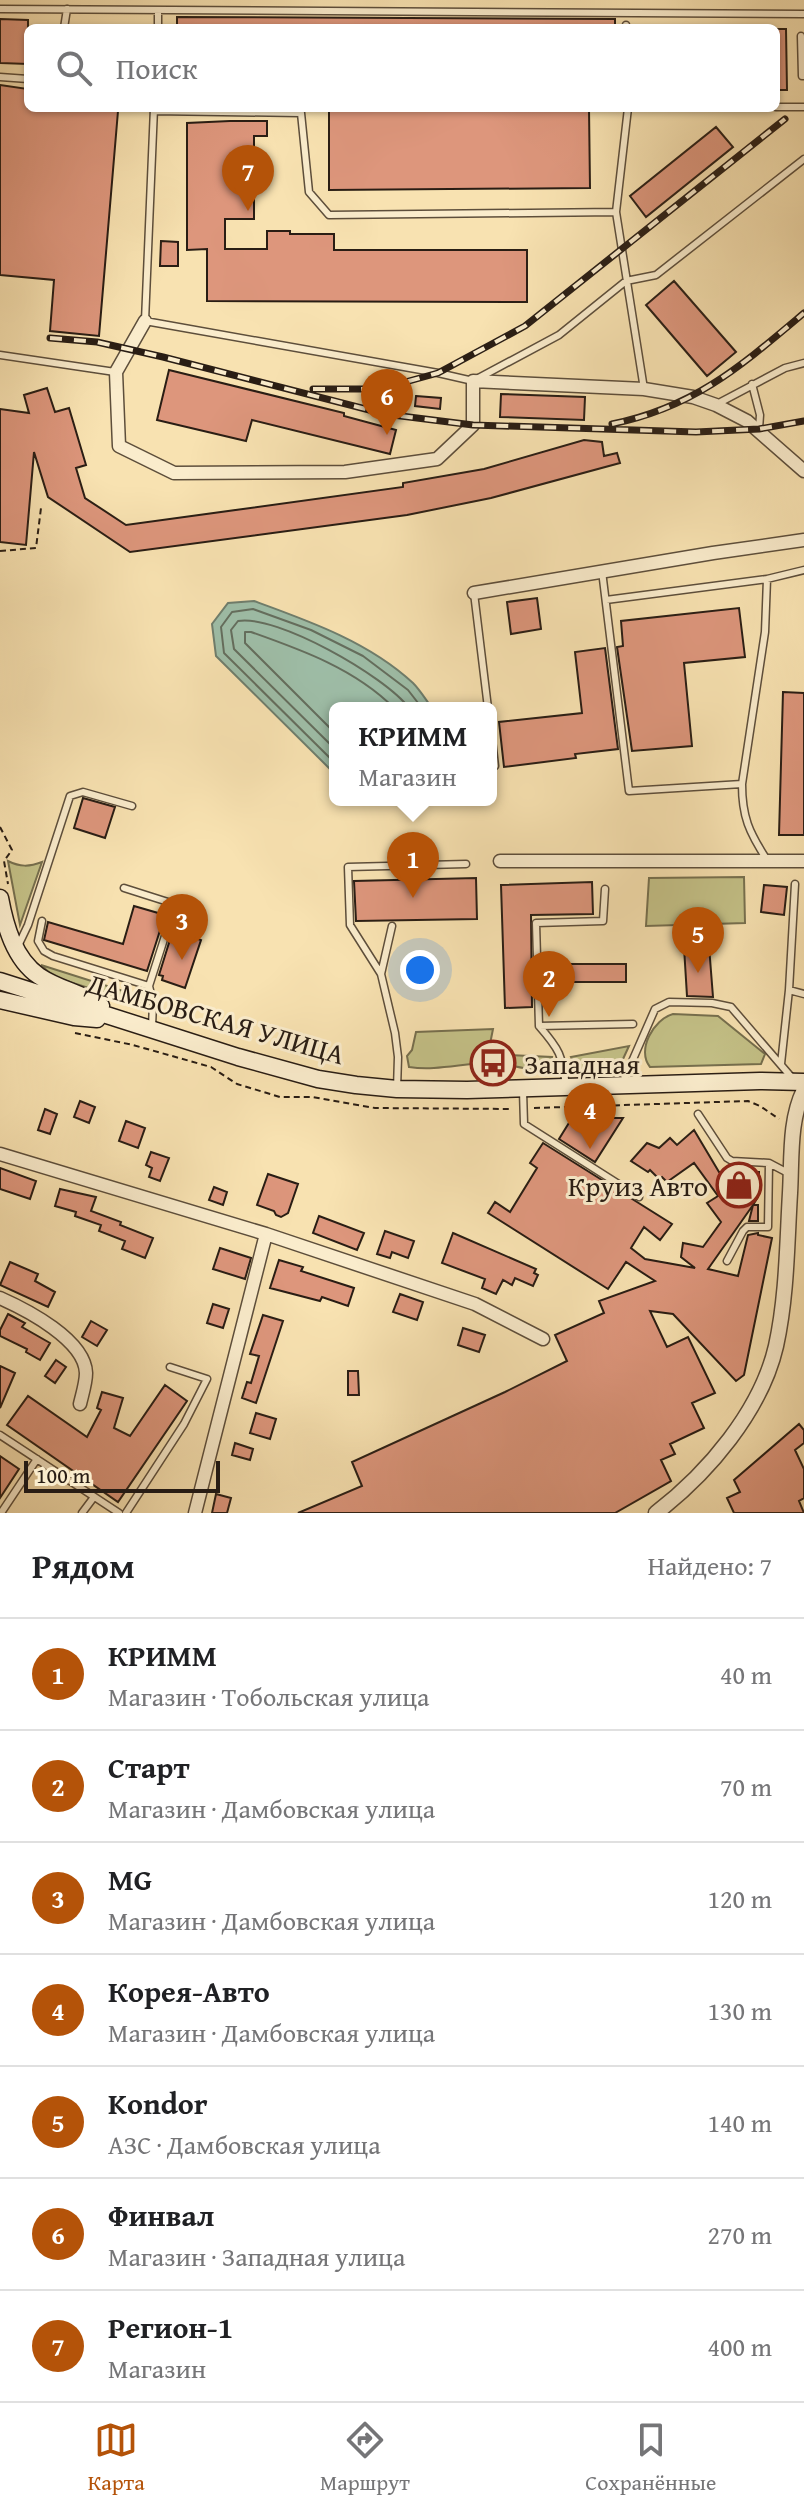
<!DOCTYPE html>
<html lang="ru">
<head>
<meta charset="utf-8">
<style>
  :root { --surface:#fff; --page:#f2f2f2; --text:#202124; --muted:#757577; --line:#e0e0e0; --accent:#b45309 }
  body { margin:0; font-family:"Gentium Book Plus",serif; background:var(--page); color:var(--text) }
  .scale { position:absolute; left:24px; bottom:20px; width:196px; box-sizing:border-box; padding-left:8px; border:4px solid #291d14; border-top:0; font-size:22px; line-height:28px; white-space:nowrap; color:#291d14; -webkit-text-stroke:6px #faeccc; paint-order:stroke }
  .you { position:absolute; left:420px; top:970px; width:28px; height:28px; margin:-20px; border:6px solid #fff; border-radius:50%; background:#1a73e8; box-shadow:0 0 0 12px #1a73e833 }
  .badge { display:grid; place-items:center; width:52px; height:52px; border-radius:50%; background:var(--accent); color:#fff; font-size:26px; font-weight:700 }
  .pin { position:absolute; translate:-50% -66px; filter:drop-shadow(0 2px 4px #0008) }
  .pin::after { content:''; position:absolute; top:42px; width:28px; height:24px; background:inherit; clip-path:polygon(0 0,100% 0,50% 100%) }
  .popup { position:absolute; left:329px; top:702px; width:168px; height:104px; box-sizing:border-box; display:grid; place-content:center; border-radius:12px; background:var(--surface); filter:drop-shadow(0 2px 6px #0005); font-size:26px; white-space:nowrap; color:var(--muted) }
  .popup b { font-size:30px; color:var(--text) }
  .popup::after { content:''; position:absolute; left:50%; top:100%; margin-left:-16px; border:16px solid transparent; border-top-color:var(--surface) }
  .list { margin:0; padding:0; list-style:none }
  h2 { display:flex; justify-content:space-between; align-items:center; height:104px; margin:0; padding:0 32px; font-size:34px }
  h2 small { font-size:26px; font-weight:400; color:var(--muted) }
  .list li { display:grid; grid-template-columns:52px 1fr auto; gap:24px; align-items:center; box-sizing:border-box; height:112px; padding:0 32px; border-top:2px solid var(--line) }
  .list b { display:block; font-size:30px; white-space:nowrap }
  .list p { margin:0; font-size:26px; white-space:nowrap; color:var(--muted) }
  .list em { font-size:26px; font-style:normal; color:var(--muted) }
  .icon { flex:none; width:44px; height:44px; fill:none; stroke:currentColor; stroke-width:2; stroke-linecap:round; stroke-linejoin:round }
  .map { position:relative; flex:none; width:804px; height:1513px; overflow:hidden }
  .search { position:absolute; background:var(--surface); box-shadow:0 2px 6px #0004; left:24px; right:24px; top:24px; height:88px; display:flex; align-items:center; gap:20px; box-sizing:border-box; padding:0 28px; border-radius:12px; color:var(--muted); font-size:30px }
  .sheet { height:888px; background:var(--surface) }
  nav { display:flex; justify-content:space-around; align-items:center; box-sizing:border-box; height:112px; border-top:2px solid var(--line); background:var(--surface); font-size:22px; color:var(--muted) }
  nav a { display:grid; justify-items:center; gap:4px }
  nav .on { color:var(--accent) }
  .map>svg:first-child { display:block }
</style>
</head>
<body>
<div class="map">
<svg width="804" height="1513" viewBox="0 0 804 1513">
  <rect width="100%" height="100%" fill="#f8e2b1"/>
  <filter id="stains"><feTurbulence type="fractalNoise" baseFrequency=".0025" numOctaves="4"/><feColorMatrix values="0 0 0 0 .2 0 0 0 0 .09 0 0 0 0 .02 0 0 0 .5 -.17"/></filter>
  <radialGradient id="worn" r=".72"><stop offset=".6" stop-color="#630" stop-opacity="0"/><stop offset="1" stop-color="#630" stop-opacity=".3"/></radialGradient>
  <path fill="#c4c187" stroke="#766f4e" stroke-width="2" d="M 8,861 C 20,867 29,867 42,862 L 20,925 Z
    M 744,877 L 745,923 L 646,926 L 649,878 Z
    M 41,965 L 139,996 L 141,1002 L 136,1003 L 54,977 Z
    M 673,1014 L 718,1016 L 765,1054 L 761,1064 L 650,1067 C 636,1050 654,1019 673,1014 Z
    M 493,1029 L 488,1054 L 552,1057 L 549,1067 C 535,1073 517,1066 502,1064 L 502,1059 L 487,1059 L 486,1063 C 460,1064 435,1071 409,1067 L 407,1056 L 412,1050 L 416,1032 Z
    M 629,1046 L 623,1059 L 610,1069 L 581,1070 L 576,1067 L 571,1057 Z"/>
  <path fill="#9ebea8" stroke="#6f7e6d" stroke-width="2" d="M 254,601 C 309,621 369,642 413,683 C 420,690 426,700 432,708 L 335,708 L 335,774 L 216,656 L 212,624 L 228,603 Z"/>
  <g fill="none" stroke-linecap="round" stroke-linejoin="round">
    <path stroke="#646e5e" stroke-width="2" d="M 335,733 L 245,643 L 245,632 L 251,632 C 302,650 355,669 394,708
      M 335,749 L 234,649 L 231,630 L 238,621 C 276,614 385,676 409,708
      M 335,763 L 224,653 L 221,627 L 232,612 L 253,609 L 311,630 L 363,656 L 408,690 L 422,708"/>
  </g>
  <path fill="#dd967c" stroke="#291d14" stroke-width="2" d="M 177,17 L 615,19 L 615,28 L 177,28 Z
    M 0,19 L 28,20 L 28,64 L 0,63 Z
    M 776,29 L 786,29 L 787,90 L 776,90 Z
    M 0,85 L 28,89 L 28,108 L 80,108 L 118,111 L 99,336 L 50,331 L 54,280 L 0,275 Z
    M 589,108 L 590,188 L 329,190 L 329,110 Z
    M 230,121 L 267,121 L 267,136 L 254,136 L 254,219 L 225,219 L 225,249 L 267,249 L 267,231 L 290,231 L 290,234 L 334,234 L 334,250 L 527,250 L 527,302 L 207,301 L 207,249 L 187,250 L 187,123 Z
    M 716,127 L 733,147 L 646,217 L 630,196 Z
    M 161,241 L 178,242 L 178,266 L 160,266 Z
    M 674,281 L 736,352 L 707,376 L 646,305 Z
    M 169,370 L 344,413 L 344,416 L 396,430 L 390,454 L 252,420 L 246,441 L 157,420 Z
    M 47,388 L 55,412 L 69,408 L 86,465 L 76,468 L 85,498 L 126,525 L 403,487 L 403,483 L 484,469 L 584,440 L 602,442 L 604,456 L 617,453 L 620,463 L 491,498 L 407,515 L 130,552 L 48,497 L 34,452 L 26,545 L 0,542 L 0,409 L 29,413 L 24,395 Z
    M 501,394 L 585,397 L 584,420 L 500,417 Z
    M 416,396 L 441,398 L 440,409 L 415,406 Z
    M 537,598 L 541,629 L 511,634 L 507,602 Z
    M 739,608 L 745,657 L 684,663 L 692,746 L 632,751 L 617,647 L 623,646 L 621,621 Z
    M 605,648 L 618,749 L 575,754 L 576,758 L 504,767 L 499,722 L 582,713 L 575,652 Z
    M 783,692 L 804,693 L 804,835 L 779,835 Z
    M 83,798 L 115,807 L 105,838 L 74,828 Z
    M 476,878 L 477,919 L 356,921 L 354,881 Z
    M 592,882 L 593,914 L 531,915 L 532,1007 L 505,1008 L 501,885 Z
    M 764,885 L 787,887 L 784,915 L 761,912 Z
    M 134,906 L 165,915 L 147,971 L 44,940 L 48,922 L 123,944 Z
    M 173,930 L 201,940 L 185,988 L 162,980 L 163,976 L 159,975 Z
    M 709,946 L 713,997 L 687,996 L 684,947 Z
    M 568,964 L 626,964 L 626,982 L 568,982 Z
    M 80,1101 L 95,1107 L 89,1123 L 74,1117 Z
    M 45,1109 L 57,1114 L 50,1134 L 38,1130 Z
    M 572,1118 L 623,1118 L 595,1162 L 559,1139 Z
    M 126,1121 L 145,1128 L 138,1148 L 119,1141 Z
    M 694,1130 L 719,1172 L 759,1172 L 758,1197 L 753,1205 L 758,1205 L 758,1221 L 749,1221 L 753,1205 L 708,1269 L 738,1276 L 748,1235 L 758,1233 L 758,1235 L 772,1238 L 744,1375 L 736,1381 L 673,1314 L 650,1311 L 667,1347 L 688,1337 L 715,1393 L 692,1403 L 704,1428 L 670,1444 L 675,1454 L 661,1460 L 671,1481 L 615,1513 L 298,1513 L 362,1486 L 352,1462 L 505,1392 L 567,1361 L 555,1335 L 604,1313 L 599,1301 L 655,1281 L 626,1262 L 608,1289 L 488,1213 L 495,1202 L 510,1212 L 537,1168 L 530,1163 L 543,1143 L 672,1224 L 660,1240 L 644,1227 L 631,1248 L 645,1259 L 695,1268 L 681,1257 L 683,1243 L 703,1247 L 721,1222 L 707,1203 L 718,1196 L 694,1163 L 667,1182 L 662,1177 L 659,1179 L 650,1170 L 648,1172 L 631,1161 L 647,1143 L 659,1148 L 670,1138 L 677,1145 Z
    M 151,1152 L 169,1158 L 160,1181 L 149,1177 L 152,1168 L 146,1165 Z
    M 0,1168 L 36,1181 L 30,1199 L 0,1189 Z
    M 268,1174 L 298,1184 L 288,1213 L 281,1217 L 276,1215 L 274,1211 L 257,1205 Z
    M 214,1187 L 227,1192 L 223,1205 L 209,1200 Z
    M 60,1189 L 96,1197 L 91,1211 L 121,1222 L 120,1225 L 153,1238 L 145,1258 L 122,1249 L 125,1241 L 99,1231 L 101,1225 L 75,1216 L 76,1212 L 55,1206 Z
    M 319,1216 L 364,1233 L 357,1250 L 313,1233 Z
    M 385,1231 L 414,1241 L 408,1258 L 392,1252 L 390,1258 L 377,1254 Z
    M 453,1233 L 536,1269 L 534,1273 L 538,1275 L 533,1286 L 515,1278 L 512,1285 L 503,1280 L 496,1294 L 482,1288 L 485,1279 L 442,1263 Z
    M 220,1248 L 251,1258 L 245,1279 L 213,1269 Z
    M 279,1260 L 303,1267 L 301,1271 L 354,1288 L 348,1306 L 322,1297 L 320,1301 L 270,1288 Z
    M 10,1262 L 38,1274 L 35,1281 L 55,1292 L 48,1307 L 0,1285 Z
    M 400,1294 L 423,1302 L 417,1320 L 393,1312 Z
    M 213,1304 L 229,1309 L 223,1328 L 207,1323 Z
    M 8,1314 L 25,1323 L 22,1327 L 50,1343 L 40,1360 L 26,1352 L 27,1349 L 0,1336 L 0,1330 Z
    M 263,1315 L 283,1321 L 256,1403 L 242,1398 L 247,1382 L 251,1383 L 259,1356 L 250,1354 Z
    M 91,1321 L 107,1330 L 97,1346 L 82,1337 Z
    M 463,1328 L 485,1335 L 479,1352 L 458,1345 Z
    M 56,1360 L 66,1367 L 55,1383 L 45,1376 Z
    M 0,1366 L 15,1373 L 0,1408 Z
    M 348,1371 L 358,1371 L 359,1395 L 348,1395 Z
    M 165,1385 L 187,1401 L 118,1502 L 7,1425 L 28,1396 L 87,1437 L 101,1410 L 97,1408 L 102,1392 L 123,1398 L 114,1428 L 130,1436 Z
    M 256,1413 L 276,1419 L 270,1439 L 250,1433 Z
    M 799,1424 L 804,1430 L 804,1443 L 795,1450 L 804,1469 L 804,1498 L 799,1501 L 804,1513 L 734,1513 L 727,1498 L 740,1492 L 734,1480 Z
    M 235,1443 L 253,1449 L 250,1460 L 232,1455 Z
    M 0,1456 L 19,1469 L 0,1498 Z
    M 216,1494 L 231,1498 L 227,1513 L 212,1513 Z"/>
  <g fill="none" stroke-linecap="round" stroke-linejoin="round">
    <g stroke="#5d4e3b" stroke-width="9">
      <path id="service" d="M 0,9 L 804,14
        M 626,25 L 626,28
        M 64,28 L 67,9
        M 158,28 L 158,10
        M 801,36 L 802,76 L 804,76
        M 0,77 L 28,79
        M 776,107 L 804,107
        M 154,108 L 145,321 L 438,373 L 473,381 L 559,335 L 626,281 L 656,275 L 804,159
        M 628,108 L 616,212 L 644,389
        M 154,111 L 301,113 L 309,192 L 329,215 L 616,212
        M 0,355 L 115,372
        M 752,384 L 760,415 L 759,429
        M 717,404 L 785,368 L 804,363
        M 602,571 L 629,791 L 742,784
        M 474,593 L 488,708
        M 606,600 L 767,579 L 804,570
        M 491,731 L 495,766
        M 767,860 C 749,832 742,817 742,784 L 765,632 L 767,579
        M 124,888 L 168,902 L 173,911 L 149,986 L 153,1003 L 152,1027
        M 42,921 L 38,941 L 44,951 L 53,956 L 149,986
        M 392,926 L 381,974 L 395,1033 L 398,1057 L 397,1089
        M 18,946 L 28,925 L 70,796 L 83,792 L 132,806
        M 381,974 L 350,925 L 348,867 L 466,864
        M 789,990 L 804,994
        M 539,1026 L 633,1024
        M 781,1064 L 789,990 L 795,884
        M 623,1082 L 655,1009 L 669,1002 L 712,1003 L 731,1007 L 793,1079
        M 566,1086 C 562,1055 560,1050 539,1026 L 536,923 L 603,921 L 605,889
        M 523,1091 L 524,1124 L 639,1197
        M 698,1114 L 727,1158 L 732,1161 L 769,1163 L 788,1173
        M 727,1261 L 743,1231 L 747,1227 L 768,1227 L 769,1163
        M 0,1435 L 119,1513
        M 1,1513 L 37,1459
        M 82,1513 L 94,1497
        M 126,1513 L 184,1424 L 207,1379 L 170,1367"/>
    </g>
    <g stroke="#5d4e3b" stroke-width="15">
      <path id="minor" d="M 145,321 L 116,372 L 119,446 L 174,473 L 345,472 L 437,459 L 473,425 L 473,381 L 644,389 L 693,397 L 716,405 L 747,421 L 804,471
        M 474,593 L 713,553 L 804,540
        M 500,861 L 804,861
        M 0,1154 L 266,1234 L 475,1304 L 543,1339
        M 0,1298 C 27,1310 85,1340 86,1373 C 86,1383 82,1395 80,1404
        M 195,1513 L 266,1234"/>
    </g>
    <g stroke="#5d4e3b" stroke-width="17">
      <path id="tertiary" d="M 656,1513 C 708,1473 761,1411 776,1346 C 787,1296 787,1243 790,1193 C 792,1159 789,1120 804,1090"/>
    </g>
    <g stroke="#291d14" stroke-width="19">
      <path id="secondary" d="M 0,898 C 5,925 14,959 39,976 C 58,989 82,993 101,1006
        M 0,981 L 238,1057 L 318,1079 L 356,1085 L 397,1089 L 467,1090 L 760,1081 L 804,1082
        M 0,1000 L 74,1017 L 97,1019"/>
    </g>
    <path stroke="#291d14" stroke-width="2" stroke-dasharray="6 4" stroke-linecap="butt" d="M 0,551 L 36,548 L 41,508
      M 0,827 L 12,850 L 4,861 L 8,884
      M 75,1033 L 133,1045 L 211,1067 L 237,1084 L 280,1097 L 312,1097 L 375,1108 L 512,1109
      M 534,1108 L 748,1101 L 760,1106 L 779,1119"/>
    <use href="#service" stroke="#faeccc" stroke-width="6"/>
    <use href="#minor" stroke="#faeccc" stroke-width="12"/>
    <use href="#tertiary" stroke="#faeccc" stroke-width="14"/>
    <use href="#secondary" stroke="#faeccc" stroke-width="16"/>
    <g stroke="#291d14" stroke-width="7">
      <path id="rail" d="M 50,338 L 97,342 L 163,357 L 385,414 L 473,425 L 696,432 L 759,429 L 804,421
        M 313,389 L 380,389 L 438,373 L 525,326 L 785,119
        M 612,424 C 695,407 741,366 804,313"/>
    </g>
    <use href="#rail" stroke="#faeccc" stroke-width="4" stroke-dasharray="12" stroke-linecap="butt"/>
  </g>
  <defs>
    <g id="bus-ring" transform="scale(2.3)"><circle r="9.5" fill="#faeccc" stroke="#8f2418" stroke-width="1.5"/><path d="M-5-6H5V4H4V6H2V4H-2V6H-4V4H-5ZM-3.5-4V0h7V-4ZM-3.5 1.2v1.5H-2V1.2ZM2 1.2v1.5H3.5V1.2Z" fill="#8f2418"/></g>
    <g id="shop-ring" transform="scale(2.3)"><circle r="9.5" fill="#faeccc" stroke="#8f2418" stroke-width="1.5"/><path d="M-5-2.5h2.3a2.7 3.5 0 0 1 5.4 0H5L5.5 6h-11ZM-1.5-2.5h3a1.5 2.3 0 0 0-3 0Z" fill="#8f2418"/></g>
  </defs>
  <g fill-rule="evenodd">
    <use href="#bus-ring" x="493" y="1063"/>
    <use href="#shop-ring" x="739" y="1185"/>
  </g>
  <g text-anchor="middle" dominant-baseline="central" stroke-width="6" stroke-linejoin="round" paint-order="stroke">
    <g font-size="28" fill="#291d14" stroke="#faeccc">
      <text transform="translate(216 1018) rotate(16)">ДАМБОВСКАЯ УЛИЦА</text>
    </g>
    <g font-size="28" fill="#291d14" stroke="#faeccc" text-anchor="start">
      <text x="524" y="1063">Западная</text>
      <text x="708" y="1185" text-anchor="end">Круиз Авто</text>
    </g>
  </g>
  <rect width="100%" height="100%" filter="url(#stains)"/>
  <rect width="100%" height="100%" fill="url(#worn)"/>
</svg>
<div class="scale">100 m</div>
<div class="you"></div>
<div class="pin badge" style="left:413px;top:898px">1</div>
<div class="popup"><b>КРИММ</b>Магазин</div>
<div class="pin badge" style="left:549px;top:1017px">2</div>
<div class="pin badge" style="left:182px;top:960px">3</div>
<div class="pin badge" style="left:590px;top:1149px">4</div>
<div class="pin badge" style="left:698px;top:973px">5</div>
<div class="pin badge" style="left:387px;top:435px">6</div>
<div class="pin badge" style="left:248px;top:211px">7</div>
<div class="search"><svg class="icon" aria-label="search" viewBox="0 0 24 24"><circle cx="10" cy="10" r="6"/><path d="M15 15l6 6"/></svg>Поиск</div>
</div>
<section class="sheet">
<h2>Рядом<small>Найдено: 7</small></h2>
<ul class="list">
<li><span class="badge">1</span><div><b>КРИММ</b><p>Магазин · Тобольская улица</p></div><em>40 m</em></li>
<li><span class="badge">2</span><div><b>Старт</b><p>Магазин · Дамбовская улица</p></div><em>70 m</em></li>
<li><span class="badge">3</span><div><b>MG</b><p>Магазин · Дамбовская улица</p></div><em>120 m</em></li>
<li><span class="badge">4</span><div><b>Корея-Авто</b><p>Магазин · Дамбовская улица</p></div><em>130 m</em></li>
<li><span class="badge">5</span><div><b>Kondor</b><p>АЗС · Дамбовская улица</p></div><em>140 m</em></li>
<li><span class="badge">6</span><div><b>Финвал</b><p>Магазин · Западная улица</p></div><em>270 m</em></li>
<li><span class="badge">7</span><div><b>Регион-1</b><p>Магазин</p></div><em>400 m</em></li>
</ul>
</section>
<nav>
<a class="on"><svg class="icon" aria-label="map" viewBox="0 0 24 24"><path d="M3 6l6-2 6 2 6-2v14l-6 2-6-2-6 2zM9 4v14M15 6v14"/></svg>Карта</a>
<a><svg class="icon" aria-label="directions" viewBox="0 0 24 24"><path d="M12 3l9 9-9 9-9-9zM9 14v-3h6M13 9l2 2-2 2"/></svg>Маршрут</a>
<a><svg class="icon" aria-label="saved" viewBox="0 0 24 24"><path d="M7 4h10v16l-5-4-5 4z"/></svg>Сохранённые</a>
</nav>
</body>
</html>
